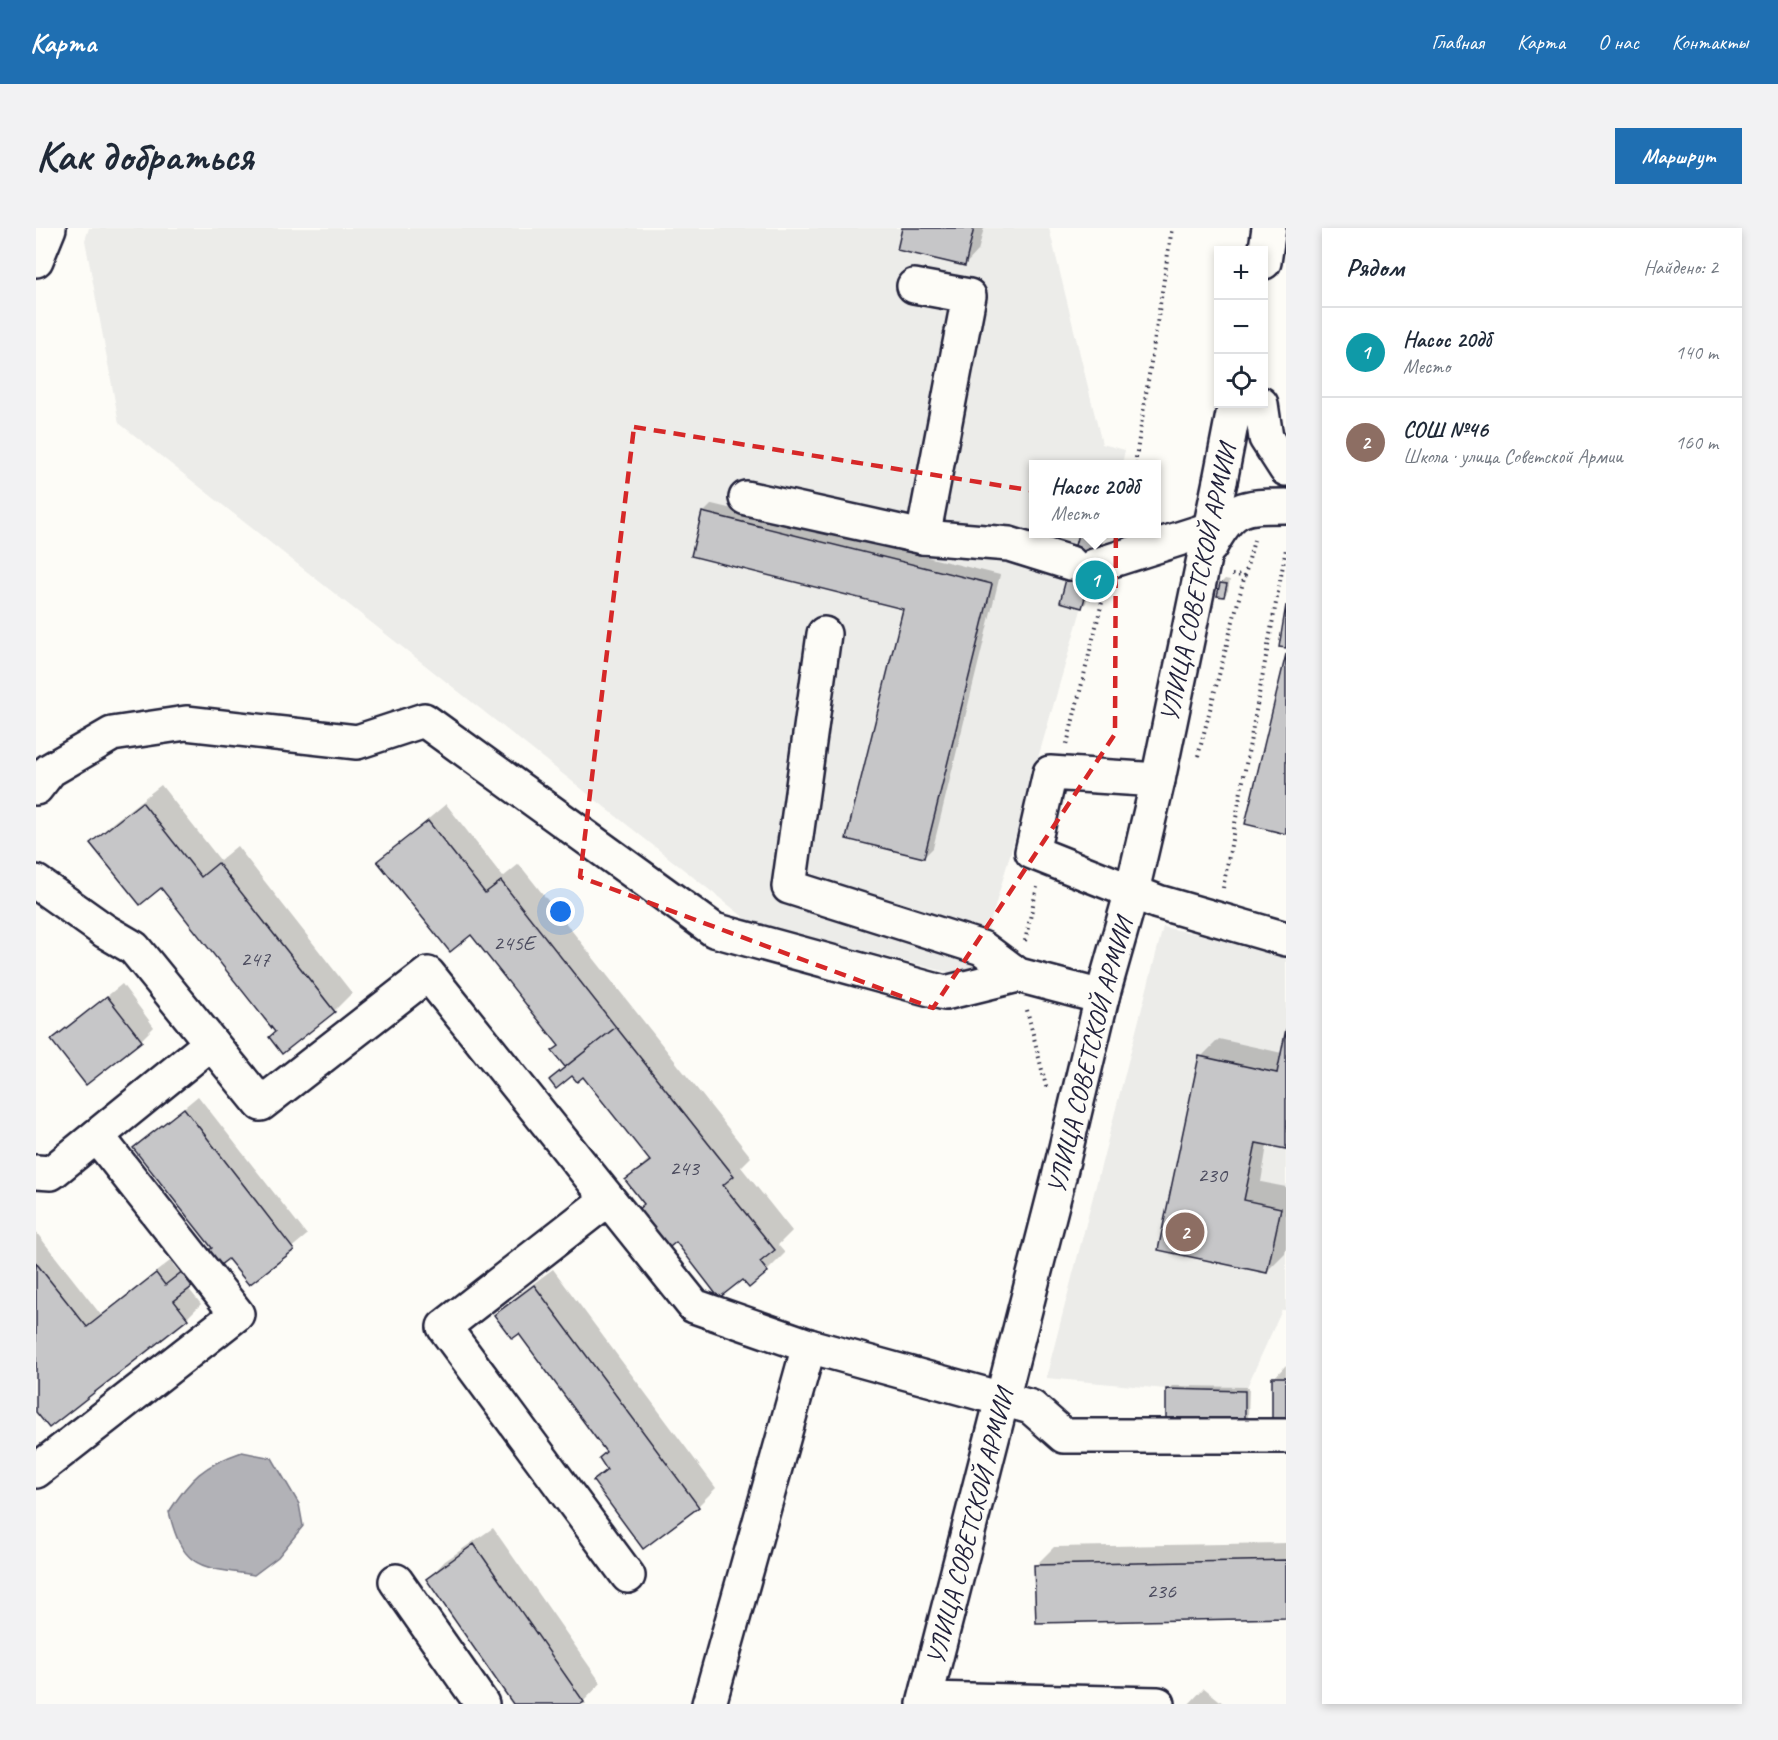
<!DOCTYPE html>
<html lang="ru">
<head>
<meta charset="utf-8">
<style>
  :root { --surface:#fff; --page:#f2f2f3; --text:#1f2937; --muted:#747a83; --line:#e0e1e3; --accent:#1f6fb2 }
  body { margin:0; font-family:Caveat,sans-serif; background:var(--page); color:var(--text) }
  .controls { position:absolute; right:18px; top:18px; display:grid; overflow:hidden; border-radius:0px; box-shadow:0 3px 9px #0003 }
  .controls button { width:54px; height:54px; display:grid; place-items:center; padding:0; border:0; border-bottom:2px solid var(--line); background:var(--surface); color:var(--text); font:30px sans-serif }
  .you { position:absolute; left:525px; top:684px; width:21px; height:21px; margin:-15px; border:4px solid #fff; border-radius:50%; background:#1a73e8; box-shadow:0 0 0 9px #1a73e833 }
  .badge { display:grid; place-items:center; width:39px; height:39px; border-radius:50%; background:var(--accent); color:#fff; font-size:20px; font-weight:700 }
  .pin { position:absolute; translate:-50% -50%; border:3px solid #fff; box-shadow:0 2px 6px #0006 }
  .popup { position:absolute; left:993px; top:232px; width:132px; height:78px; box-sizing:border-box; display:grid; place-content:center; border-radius:0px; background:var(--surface); filter:drop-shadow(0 2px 4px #0005); font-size:20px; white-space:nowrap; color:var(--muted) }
  .popup b { font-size:22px; color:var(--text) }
  .popup::after { content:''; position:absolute; left:50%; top:100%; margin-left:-12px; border:12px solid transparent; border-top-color:var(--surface) }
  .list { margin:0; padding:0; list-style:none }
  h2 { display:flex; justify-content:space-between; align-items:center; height:78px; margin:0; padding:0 24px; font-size:26px }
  h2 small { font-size:20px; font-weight:400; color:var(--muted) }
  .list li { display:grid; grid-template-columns:39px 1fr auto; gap:18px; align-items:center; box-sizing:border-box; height:90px; padding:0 24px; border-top:2px solid var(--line) }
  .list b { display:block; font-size:22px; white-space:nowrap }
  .list p { margin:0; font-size:20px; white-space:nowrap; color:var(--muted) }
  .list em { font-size:20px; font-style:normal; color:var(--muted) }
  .icon { flex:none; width:33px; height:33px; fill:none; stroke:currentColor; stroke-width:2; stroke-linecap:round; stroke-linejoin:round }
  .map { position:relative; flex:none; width:1250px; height:1476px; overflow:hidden; border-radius:0px }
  header { display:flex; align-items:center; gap:36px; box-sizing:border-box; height:84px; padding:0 30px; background:var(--accent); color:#fff }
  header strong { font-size:28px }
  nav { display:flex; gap:33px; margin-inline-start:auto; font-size:21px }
  .intro { display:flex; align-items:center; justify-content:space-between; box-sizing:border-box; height:144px; padding:0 36px }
  h1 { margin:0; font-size:42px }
  .button { padding:15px 27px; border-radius:0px; background:var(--accent); color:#fff; font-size:21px; font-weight:700 }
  main { display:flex; gap:36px; padding:0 36px }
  aside { flex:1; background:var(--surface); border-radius:0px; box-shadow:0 3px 9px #0003 }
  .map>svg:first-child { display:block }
</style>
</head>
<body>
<header>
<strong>Карта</strong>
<nav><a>Главная</a><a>Карта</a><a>О нас</a><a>Контакты</a></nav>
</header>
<div class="intro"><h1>Как добраться</h1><a class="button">Маршрут</a></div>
<main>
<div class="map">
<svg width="1250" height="1476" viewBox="0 0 1250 1476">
  <rect width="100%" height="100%" fill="#fdfcf7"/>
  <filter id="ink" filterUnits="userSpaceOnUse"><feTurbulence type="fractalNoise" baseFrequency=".0167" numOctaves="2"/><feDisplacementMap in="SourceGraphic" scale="12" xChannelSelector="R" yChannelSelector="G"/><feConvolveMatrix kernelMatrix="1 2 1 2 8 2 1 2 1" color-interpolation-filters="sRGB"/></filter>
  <g filter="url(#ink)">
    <path fill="#ecece9" d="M 53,0 L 1013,0 L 1066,216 L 1089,222 L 1086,236 L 998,236 L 998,306 L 1067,306 L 938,751 L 714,694 L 83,195 L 49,12 Z
      M 1127,699 L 1250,724 L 1250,1082 L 1246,1082 L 1209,1163 L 1130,1161 L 1010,1150 Z"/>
    <path fill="#b2b2b7" stroke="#787885" stroke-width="1.5" d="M 206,1224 L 236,1230 L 263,1276 L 267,1298 L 242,1329 L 218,1347 C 164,1339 147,1342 133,1284 C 154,1250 168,1237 206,1224 Z"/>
    <path fill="#0003" d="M 868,0 L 948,0 L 942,23 L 929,37 Z
      M 676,276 L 964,347 L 897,620 L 888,629 L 869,379 L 667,285 Z
      M 1044,306 L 1069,306 L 1050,375 L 1046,379 L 1025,373 Z
      M 1189,351 L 1194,352 L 1192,363 L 1188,368 L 1185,355 Z
      M 125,557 L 184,632 L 201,618 L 316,765 L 298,783 L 247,824 L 240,804 L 126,658 L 56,615 L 74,597 Z
      M 410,576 L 467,649 L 483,636 L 715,929 L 705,939 L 756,1003 L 742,1017 L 749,1025 L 731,1043 L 609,975 L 591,952 L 614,930 L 547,847 L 536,846 L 515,852 L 530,837 L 524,817 L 435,705 L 343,633 Z
      M 86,756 L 118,799 L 105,812 L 17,812 Z
      M 1183,811 L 1246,825 L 1225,954 L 1250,959 L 1250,1019 L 1249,1025 L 1231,1043 L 1124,1020 L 1165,829 Z
      M 162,868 L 271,1007 L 213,1055 L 192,1028 L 152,1060 L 165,1076 L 151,1090 L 0,1182 L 0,1004 L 65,1087 L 134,1033 L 143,1044 L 176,1019 L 99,920 Z
      M 517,1041 L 680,1260 L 662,1278 L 607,1319 L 559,1253 L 572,1240 L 571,1223 L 483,1104 L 460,1087 L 478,1070 Z
      M 1250,1137 L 1250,1197 L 1238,1150 Z
      M 1136,1158 L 1213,1159 L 1212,1190 L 1208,1194 L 1132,1162 Z
      M 457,1300 L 565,1455 L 548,1473 L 550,1476 L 479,1476 L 392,1351 L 409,1333 Z
      M 1250,1315 L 1250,1389 L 1000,1337 L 1018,1319 Z
      M 1168,1460 L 1188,1476 L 1153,1476 Z"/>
    <path fill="#c6c6c8" stroke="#22223b" stroke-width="1.5" d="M 866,0 L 938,0 L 929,38 L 861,22 Z
      M 666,284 L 956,356 L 888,630 L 810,611 L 867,381 L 655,328 Z
      M 1042,306 L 1067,306 L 1046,380 L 1024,374 Z
      M 1184,355 L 1191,356 L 1188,369 L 1181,368 Z
      M 1250,377 L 1250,420 L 1243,419 Z
      M 1250,426 L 1250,606 L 1209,596 Z
      M 106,574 L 165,649 L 182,635 L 299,784 L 246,826 L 233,809 L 239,804 L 125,660 L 104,677 L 54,615 Z
      M 392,593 L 449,665 L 465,653 L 580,799 L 529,839 L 516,823 L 523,818 L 435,707 L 414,724 L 341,633 Z
      M 71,768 L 106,813 L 50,857 L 15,812 Z
      M 580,799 L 698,948 L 687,957 L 739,1022 L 724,1034 L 732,1044 L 713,1060 L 706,1052 L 683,1070 L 640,1014 L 629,1023 L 598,985 L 608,976 L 589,952 L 614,933 L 547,849 L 541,854 L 536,848 L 520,861 L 513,852 Z
      M 1250,801 L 1250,921 L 1220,915 L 1208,972 L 1245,980 L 1231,1045 L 1122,1022 L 1163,828 L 1241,845 Z
      M 148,880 L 258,1022 L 213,1057 L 192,1031 L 138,1073 L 152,1091 L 13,1200 L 0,1184 L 0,1035 L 51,1099 L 120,1045 L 129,1057 L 176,1020 L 97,920 Z
      M 498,1057 L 663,1279 L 607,1321 L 557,1253 L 571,1242 L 563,1230 L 570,1224 L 483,1106 L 476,1111 L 458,1087 Z
      M 1236,1149 L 1250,1149 L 1250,1198 L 1236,1198 Z
      M 1130,1161 L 1209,1163 L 1209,1196 L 1130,1194 Z
      M 438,1316 L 548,1474 L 545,1476 L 477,1476 L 390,1351 Z
      M 1250,1332 L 1250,1390 L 1000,1395 L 998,1337 Z"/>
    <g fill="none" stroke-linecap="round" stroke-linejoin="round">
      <g stroke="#22223b" stroke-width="38">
        <g id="minor">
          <path d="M 0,32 L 13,0"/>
          <path d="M 878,58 L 933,68 L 887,309"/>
          <path d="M 710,270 L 887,309 L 973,316 L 1034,335"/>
          <path d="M 1174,319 C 1196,278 1206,278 1250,278"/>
          <path d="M 1058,338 L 1174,301"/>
          <path d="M 788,406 L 753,659 L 946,720 L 982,747 L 1066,769"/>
          <path d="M 1122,552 L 1014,545 L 996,624 L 1122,674 L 1250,711"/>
          <path d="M 0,560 L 14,542 L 76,506 L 150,495 L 321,514 L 388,492 L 678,702 L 909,765 L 982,747"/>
          <path d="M 0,654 L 69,703 L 98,720 L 225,876 L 392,746 L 658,1078 L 773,1118 L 995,1179 L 1028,1208 L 1250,1208"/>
          <path d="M 0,944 L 15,945 L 175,815"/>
          <path d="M 572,971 L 408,1099 L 592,1348"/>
          <path d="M 0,1243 L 201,1086 L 61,908"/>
          <path d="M 360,1353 L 446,1476"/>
          <path d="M 890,1471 L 1122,1476"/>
          <path d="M 673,1476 L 773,1118"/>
          <path id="s1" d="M 888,1476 L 1023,949 L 1066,769 L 1096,663 L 1122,552 L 1184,253"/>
        </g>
      </g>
      <g stroke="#22223b" stroke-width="38">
        <path id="major" d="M 1228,34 L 1233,0
          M 1225,176 L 1230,210 L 1250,241
          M 1184,253 L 1199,176"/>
      </g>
      <path stroke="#22223b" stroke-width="4" stroke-dasharray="1.5 4.5" stroke-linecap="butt" d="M 1099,236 L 1136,0
        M 1196,347 L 1211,348
        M 1031,516 L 1068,366
        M 1162,528 L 1218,312
        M 1187,660 L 1250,321
        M 989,713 L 1001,659
        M 991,782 L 1011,862"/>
      <use href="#minor" stroke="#fdfcf7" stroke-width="33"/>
      <use href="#major" stroke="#fdfcf7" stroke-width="33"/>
    </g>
  </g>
  <path fill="none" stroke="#d62828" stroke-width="4.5" stroke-dasharray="12 8" stroke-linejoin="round" d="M 598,199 L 1080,276 L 1079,506 L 897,780 L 544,649 Z"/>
  <g text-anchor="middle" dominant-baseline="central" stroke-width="4.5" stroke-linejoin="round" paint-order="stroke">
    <g font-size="22" fill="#4b4b5e">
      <text x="478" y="715">245Е</text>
      <text x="219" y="731">247</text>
      <text x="648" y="940">243</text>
      <text x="1176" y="947">230</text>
      <text x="1125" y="1363">236</text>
    </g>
    <g font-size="26" fill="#22223b" stroke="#fdfcf7">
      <text transform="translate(1162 355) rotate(-78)">УЛИЦА СОВЕТСКОЙ АРМИИ</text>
      <text stroke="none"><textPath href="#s1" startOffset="669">УЛИЦА СОВЕТСКОЙ АРМИИ</textPath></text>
      <text stroke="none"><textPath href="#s1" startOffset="183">УЛИЦА СОВЕТСКОЙ АРМИИ</textPath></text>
    </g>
  </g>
</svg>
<div class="controls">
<button>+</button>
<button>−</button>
<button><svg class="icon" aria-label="locate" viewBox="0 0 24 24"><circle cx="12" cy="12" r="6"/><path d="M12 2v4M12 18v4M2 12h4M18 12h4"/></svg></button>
</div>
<div class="you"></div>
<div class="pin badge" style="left:1059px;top:352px;background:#0f9aa8">1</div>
<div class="popup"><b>Насос 20дб</b>Место</div>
<div class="pin badge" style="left:1149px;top:1004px;background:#8d6e63">2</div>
</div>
<aside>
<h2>Рядом<small>Найдено: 2</small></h2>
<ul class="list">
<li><span class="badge" style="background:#0f9aa8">1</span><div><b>Насос 20дб</b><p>Место</p></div><em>140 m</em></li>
<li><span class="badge" style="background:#8d6e63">2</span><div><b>СОШ №46</b><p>Школа · улица Советской Армии</p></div><em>160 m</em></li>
</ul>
</aside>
</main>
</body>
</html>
